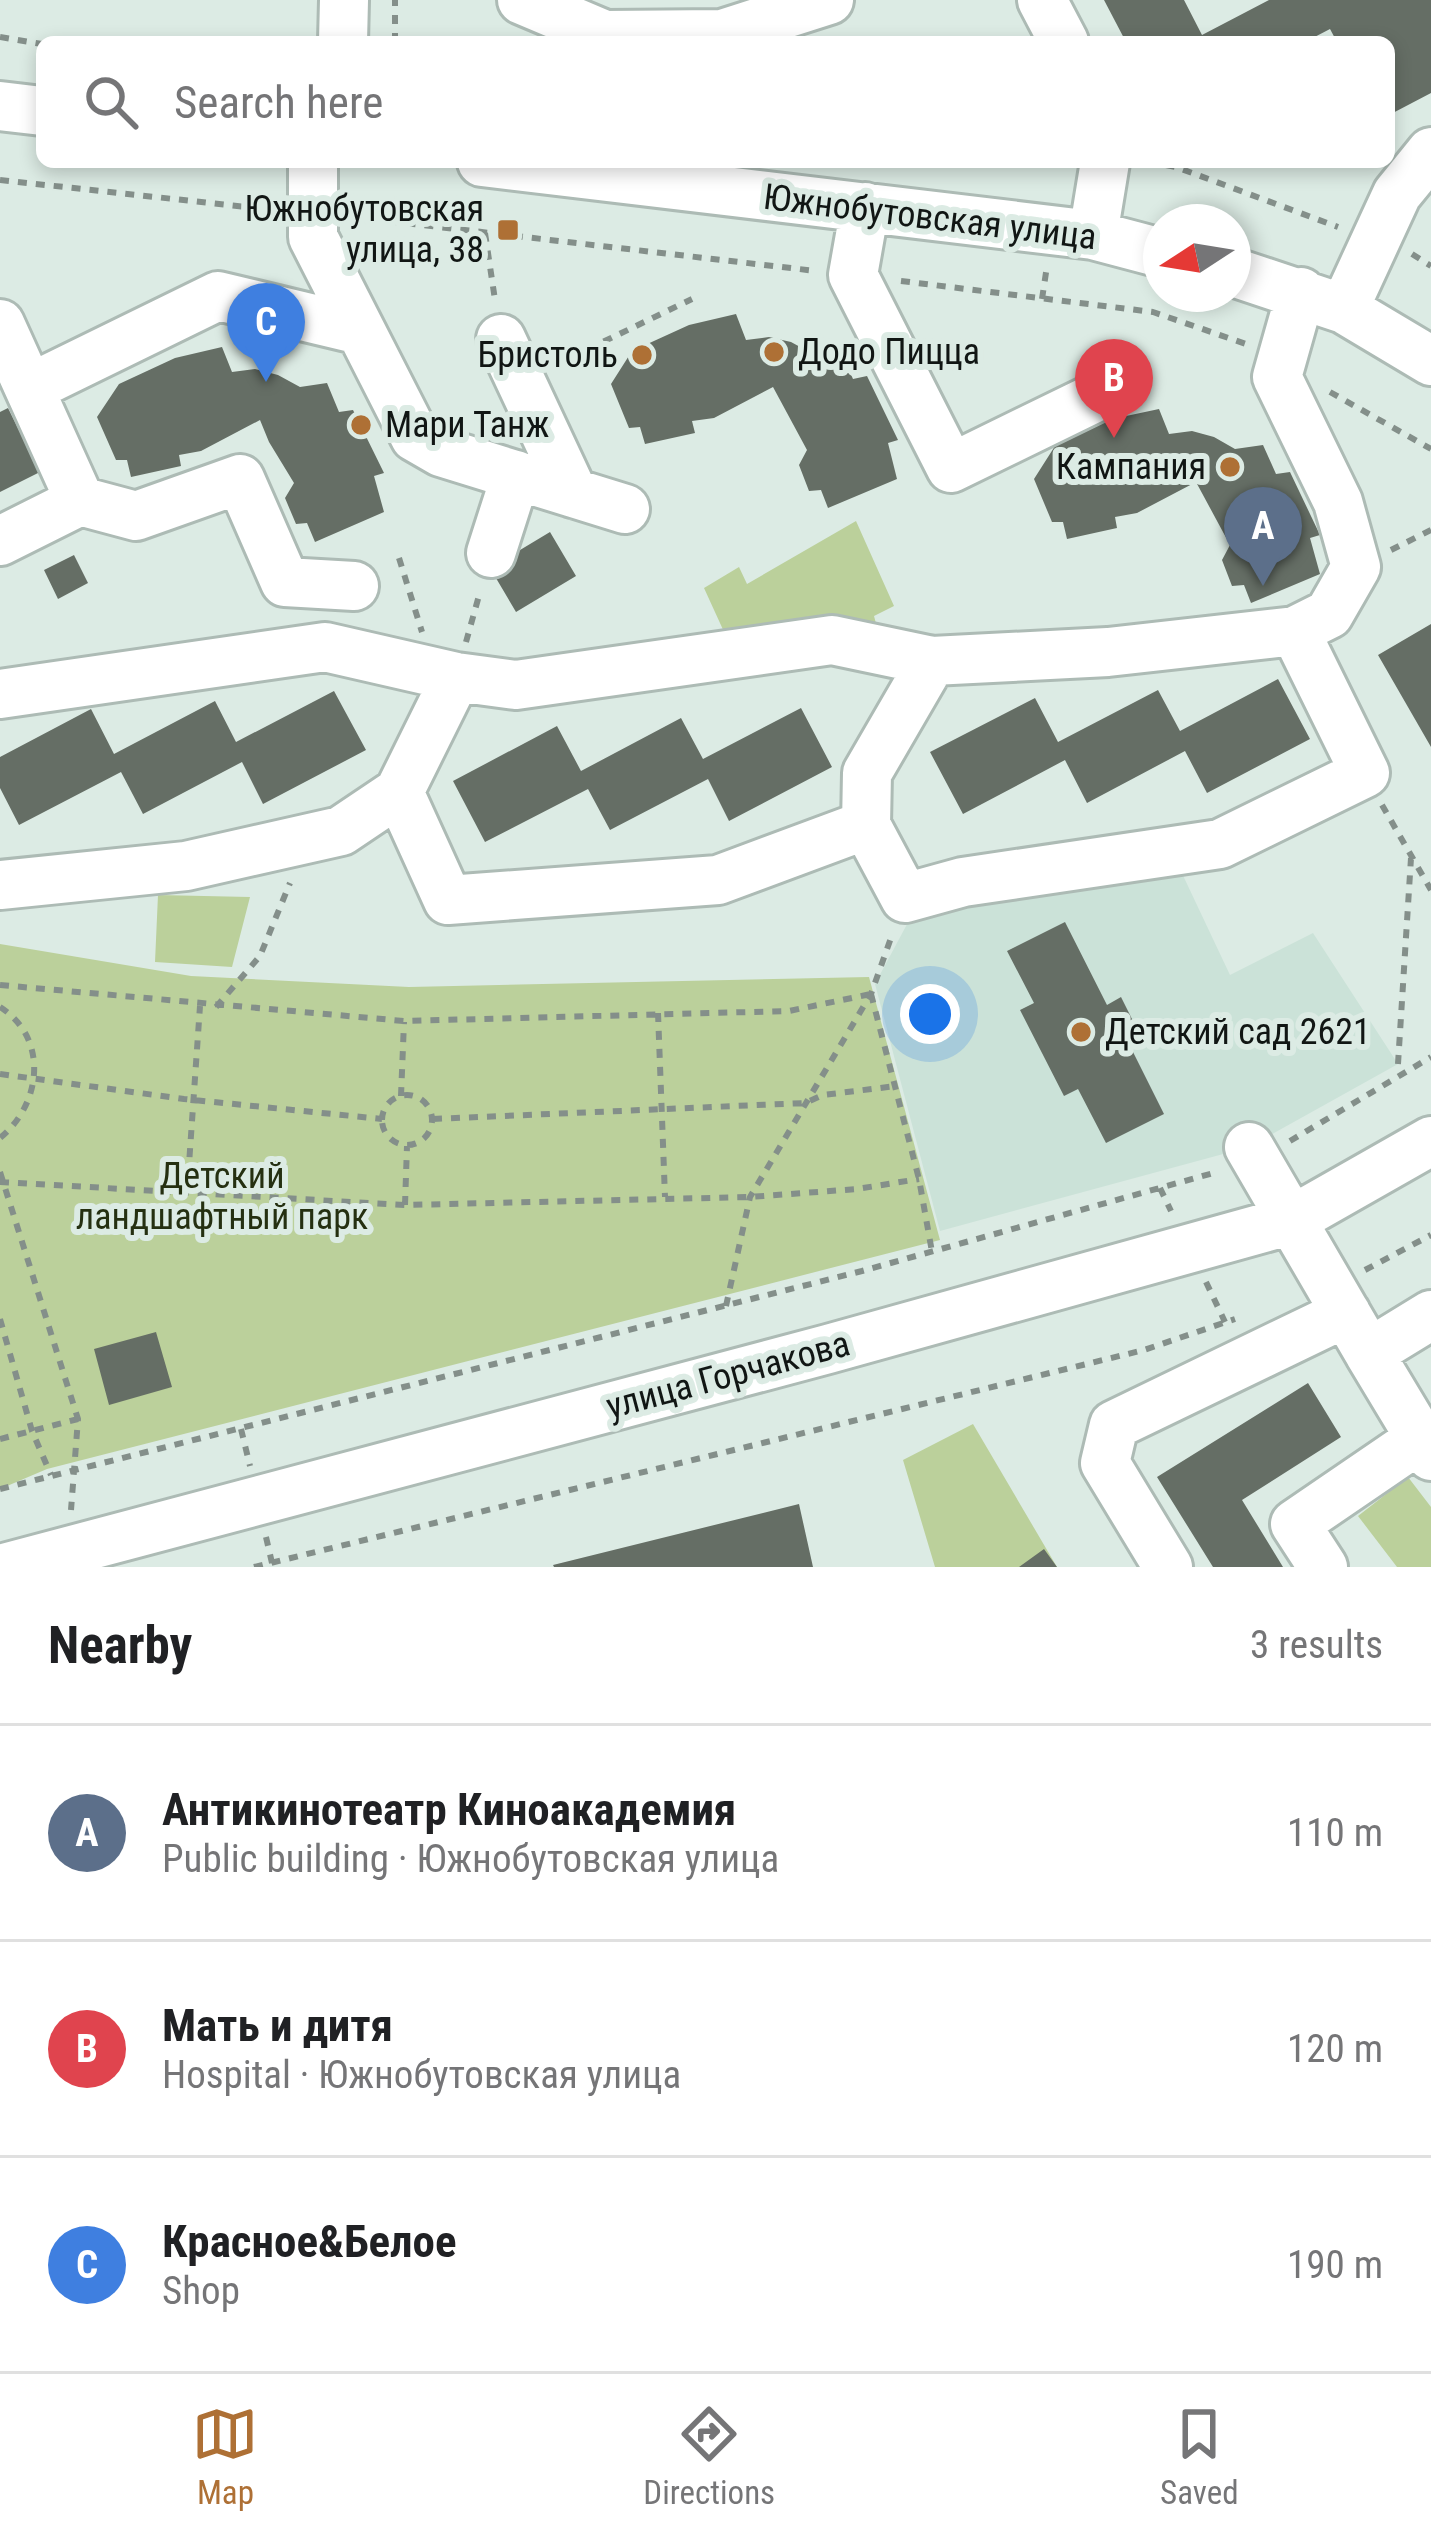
<!DOCTYPE html>
<html lang="en">
<head>
<meta charset="utf-8">
<style>
  :root { --surface:#fff; --page:#f6f6f6; --text:#202124; --muted:#757577; --line:#e0e0e0; --accent:#ae7035 }
  body { margin:0; font-family:"Roboto Condensed",sans-serif; background:var(--page); color:var(--text) }
  .compass { position:absolute; left:1143px; top:204px; width:108px; height:108px; border-radius:50%; background:var(--surface); box-shadow:0 6px 18px #0003; rotate:258deg }
  .you { position:absolute; left:930px; top:1014px; width:42px; height:42px; margin:-30px; border:9px solid #fff; border-radius:50%; background:#1a73e8; box-shadow:0 0 0 18px #1a73e833 }
  .badge { display:grid; place-items:center; width:78px; height:78px; border-radius:50%; background:var(--accent); color:#fff; font-size:39px; font-weight:700 }
  .pin { position:absolute; translate:-50% -99px; filter:drop-shadow(0 3px 6px #0008) }
  .pin::after { content:''; position:absolute; top:63px; width:42px; height:36px; background:inherit; clip-path:polygon(0 0,100% 0,50% 100%) }
  .list { margin:0; padding:0; list-style:none }
  h2 { display:flex; justify-content:space-between; align-items:center; height:156px; margin:0; padding:0 48px; font-size:51px }
  h2 small { font-size:39px; font-weight:400; color:var(--muted) }
  .list li { display:grid; grid-template-columns:78px 1fr auto; gap:36px; align-items:center; box-sizing:border-box; height:216px; padding:0 48px; border-top:3px solid var(--line) }
  .list b { display:block; font-size:45px; white-space:nowrap }
  .list p { margin:0; font-size:39px; white-space:nowrap; color:var(--muted) }
  .list em { font-size:39px; font-style:normal; color:var(--muted) }
  .icon { flex:none; width:66px; height:66px; fill:none; stroke:currentColor; stroke-width:2; stroke-linecap:round; stroke-linejoin:round }
  .map { position:relative; flex:none; width:1431px; height:1567px; overflow:hidden }
  .search { position:absolute; background:var(--surface); box-shadow:0 6px 18px #0003; left:36px; right:36px; top:36px; height:132px; display:flex; align-items:center; gap:30px; box-sizing:border-box; padding:0 42px; border-radius:18px; color:var(--muted); font-size:45px }
  .sheet { height:804px; background:var(--surface) }
  nav { display:flex; justify-content:space-around; align-items:center; box-sizing:border-box; height:168px; border-top:3px solid var(--line); background:var(--surface); font-size:33px; color:var(--muted) }
  nav a { display:grid; justify-items:center; gap:6px }
  nav .on { color:var(--accent) }
  .map>svg:first-child { display:block }
</style>
</head>
<body>
<div class="map">
<svg width="1431" height="1567" viewBox="0 0 1431 1567">
  <rect width="100%" height="100%" fill="#dcebe4"/>
  <path fill="#cbe2d8" d="M 1179,867 L 1230,975 L 1313,933 L 1398,1064 L 1249,1147 L 940,1231 L 875,984 L 913,913 Z"/>
  <path fill="#bbd09b" d="M 856,521 L 894,606 L 874,616 L 878,631 L 725,634 L 704,588 L 739,567 L 747,584 Z
    M 158,895 L 250,897 L 232,967 L 155,962 Z
    M 0,944 L 191,976 L 409,987 L 869,977 L 940,1240 L 47,1469 L 0,1489 Z
    M 973,1424 L 1057,1567 L 935,1567 L 903,1460 Z
    M 1408,1477 L 1431,1507 L 1431,1567 L 1397,1567 L 1358,1516 Z"/>
  <path fill="#656e65" d="M 1104,0 L 1184,0 L 1202,35 L 1269,0 L 1431,0 L 1431,93 L 1389,115 L 1389,42 L 1337,42 L 1330,29 L 1305,42 L 1126,42 Z
    M 736,314 L 746,340 L 769,337 L 791,342 L 813,354 L 840,350 L 853,379 L 867,376 L 898,440 L 888,443 L 897,479 L 828,508 L 821,490 L 809,491 L 799,465 L 807,450 L 773,387 L 714,418 L 692,421 L 695,433 L 645,444 L 640,427 L 629,428 L 611,384 L 632,351 L 689,325 Z
    M 222,347 L 232,372 L 255,369 L 278,375 L 300,387 L 327,383 L 339,412 L 353,410 L 384,473 L 374,476 L 384,512 L 315,542 L 307,523 L 296,524 L 285,498 L 294,483 L 269,442 L 260,420 L 201,451 L 179,455 L 181,466 L 131,477 L 127,460 L 116,460 L 97,417 L 119,384 L 175,358 Z
    M 8,408 L 40,472 L 0,492 L 0,412 Z
    M 1159,409 L 1169,434 L 1192,431 L 1214,437 L 1235,449 L 1263,445 L 1276,474 L 1290,472 L 1320,535 L 1310,538 L 1320,574 L 1251,603 L 1244,585 L 1232,586 L 1222,560 L 1230,545 L 1196,482 L 1137,513 L 1115,517 L 1117,528 L 1067,539 L 1063,522 L 1052,522 L 1034,479 L 1055,446 L 1112,419 Z
    M 550,532 L 576,576 L 516,612 L 490,568 Z
    M 74,555 L 88,583 L 58,599 L 44,570 Z
    M 1431,624 L 1431,747 L 1378,655 Z
    M 1278,679 L 1310,739 L 1207,793 L 1185,751 L 1087,803 L 1065,760 L 963,814 L 930,752 L 1035,698 L 1058,742 L 1158,690 L 1180,731 Z
    M 334,691 L 366,750 L 263,804 L 242,762 L 143,814 L 121,772 L 19,825 L 0,788 L 0,757 L 91,709 L 114,754 L 215,701 L 236,742 Z
    M 801,708 L 832,767 L 729,821 L 708,779 L 610,830 L 588,789 L 485,842 L 453,781 L 557,726 L 581,771 L 681,718 L 703,759 Z
    M 1065,922 L 1107,1005 L 1121,997 L 1137,1029 L 1125,1036 L 1164,1114 L 1106,1143 L 1078,1089 L 1064,1096 L 1020,1010 L 1034,1003 L 1007,951 Z
    M 156,1332 L 172,1387 L 109,1405 L 94,1349 Z
    M 1308,1383 L 1341,1437 L 1242,1500 L 1283,1567 L 1213,1567 L 1157,1477 Z
    M 799,1504 L 813,1567 L 554,1567 L 553,1565 Z
    M 1044,1549 L 1057,1567 L 1019,1567 Z"/>
  <g fill="none" stroke-linecap="round" stroke-linejoin="round">
    <g stroke="#adbbb5" stroke-width="54">
      <path id="minor" d="M 522,0 L 605,35 L 722,34 L 829,0
        M 1042,0 L 1064,42
        M 343,42 L 344,0
        M 0,106 L 42,111
        M 313,162 L 313,237 L 415,437 L 441,452 L 625,509
        M 482,162 L 1093,235 L 1161,253
        M 865,207 L 853,275 L 951,468 L 1119,386
        M 1093,235 L 1105,162
        M 1233,272 L 1344,309 L 1431,361
        M 1344,309 L 1397,194 L 1431,152
        M 0,324 L 80,501 L 0,541
        M 501,339 L 573,493
        M 30,388 L 218,296 L 360,330
        M 80,501 L 136,516 L 240,479 L 285,582 L 354,586
        M 491,553 L 516,475
        M 932,661 L 867,773 L 866,825 L 905,898 L 963,882 L 1220,844 L 1365,773 L 1295,631
        M 0,694 L 325,647 L 456,677 L 516,685 L 832,640 L 932,661 L 1108,652 L 1295,631 L 1329,614 L 1356,567 L 1338,502 L 1277,377 L 1301,292
        M 399,792 L 456,677
        M 0,885 L 186,866 L 341,831 L 399,792 L 448,900 L 718,880 L 866,825
        M 1249,1147 L 1369,1353 L 1431,1315
        M 1369,1353 L 1431,1456
        M 8,1567 L 828,1349 L 1292,1220 L 1431,1141
        M 1168,1567 L 1105,1463 L 1114,1425 L 1346,1313
        M 1323,1567 L 1295,1524 L 1418,1440"/>
    </g>
    <path stroke="#848f8a" stroke-width="6" stroke-dasharray="9 9" stroke-linecap="butt" d="M 0,37 L 42,44
      M 395,42 L 395,0
      M 1148,162 L 1176,167 L 1338,227
      M 0,180 L 274,210
      M 353,217 L 816,271
      M 485,233 L 495,300
      M 1412,254 L 1431,266
      M 901,281 L 1153,312 L 1246,344
      M 1042,299 L 1047,266
      M 555,365 L 692,299
      M 1330,392 L 1431,449
      M 1391,550 L 1431,530
      M 399,558 L 422,632
      M 466,642 L 480,592
      M 1382,805 L 1431,890
      M 0,985 L 404,1021 L 789,1011 L 871,994
      M 871,994 L 919,1179 L 932,1252
      M 0,1007 C 49,1038 42,1104 0,1138
      M 216,1007 L 260,956 L 290,883
      M 658,1013 L 665,1197
      M 1398,1064 L 1411,858
      M 0,1074 L 184,1099 L 382,1119
      M382 1120a25 25 0 1 1 50 0a25 25 0 1 1-50 0Z
      M 401,1096 L 404,1022
      M 433,1119 L 805,1103 L 823,1095 L 896,1086
      M 1290,1141 L 1431,1057
      M 0,1172 L 78,1419 L 71,1510
      M 0,1182 L 405,1205 L 750,1197 L 857,1189 L 919,1179
      M 1160,1188 L 1171,1211
      M 187,1193 L 200,1006
      M 405,1205 L 407,1146
      M 1365,1270 L 1431,1235
      M 1206,1282 L 1225,1322
      M 726,1306 L 750,1197 L 871,994 L 892,935
      M 0,1319 L 32,1431 L 51,1475
      M 241,1429 L 250,1466
      M 0,1439 L 78,1419
      M 0,1489 L 862,1271 L 1217,1172
      M 266,1537 L 272,1563
      M 254,1567 L 1144,1350 L 1235,1319"/>
    <use href="#minor" stroke="#fff" stroke-width="48"/>
  </g>
  <g fill="#ae7035" stroke="#dcebe4" stroke-width="4.5">
    <rect x="496" y="218" width="24" height="24" rx="6"/>
    <circle cx="774" cy="352" r="12"/>
    <circle cx="642" cy="355" r="12"/>
    <circle cx="361" cy="425" r="12"/>
    <circle cx="1230" cy="467" r="12"/>
    <circle cx="1081" cy="1032" r="12"/>
  </g>
  <g text-anchor="middle" dominant-baseline="central" stroke-width="12" stroke-linejoin="round" paint-order="stroke">
    <g font-size="36" fill="#111614" stroke="#dcebe4" text-anchor="end">
      <text x="484" y="209">Южнобутовская<tspan x="484" dy="41">улица, 38</tspan></text>
      <text x="798" y="352" text-anchor="start">Додо Пицца</text>
      <text x="618" y="355">Бристоль</text>
      <text x="385" y="425" text-anchor="start">Мари Танж</text>
      <text x="1206" y="467">Кампания</text>
      <text x="1105" y="1032" text-anchor="start">Детский сад 2621</text>
    </g>
    <g font-size="36" fill="#111614" stroke="#dcebe4">
      <text transform="translate(930 217) rotate(7)">Южнобутовская улица</text>
      <text transform="translate(728 1375) rotate(-15)">улица Горчакова</text>
    </g>
    <g font-size="36" fill="#253011" stroke="#dcebe4">
      <text x="222" y="1176">Детский<tspan x="222" dy="41">ландшафтный парк</tspan></text>
    </g>
  </g>
</svg>
<svg class="compass" viewBox="-18 -18 36 36"><path d="M0-13l5 13h-10z" fill="#e53935"/><path d="M0 13l5-13h-10z" fill="#757577"/></svg>
<div class="you"></div>
<div class="pin badge" style="left:1263px;top:586px;background:#5c6f8a">A</div>
<div class="pin badge" style="left:1114px;top:438px;background:#e0444e">B</div>
<div class="pin badge" style="left:266px;top:382px;background:#3f7fe0">C</div>
<div class="search"><svg class="icon" aria-label="search" viewBox="0 0 24 24"><circle cx="10" cy="10" r="6"/><path d="M15 15l6 6"/></svg>Search here</div>
</div>
<section class="sheet">
<h2>Nearby<small>3 results</small></h2>
<ul class="list">
<li><span class="badge" style="background:#5c6f8a">A</span><div><b>Антикинотеатр Киноакадемия</b><p>Public building · Южнобутовская улица</p></div><em>110 m</em></li>
<li><span class="badge" style="background:#e0444e">B</span><div><b>Мать и дитя</b><p>Hospital · Южнобутовская улица</p></div><em>120 m</em></li>
<li><span class="badge" style="background:#3f7fe0">C</span><div><b>Красное&amp;Белое</b><p>Shop</p></div><em>190 m</em></li>
</ul>
</section>
<nav>
<a class="on"><svg class="icon" aria-label="map" viewBox="0 0 24 24"><path d="M3 6l6-2 6 2 6-2v14l-6 2-6-2-6 2zM9 4v14M15 6v14"/></svg>Map</a>
<a><svg class="icon" aria-label="directions" viewBox="0 0 24 24"><path d="M12 3l9 9-9 9-9-9zM9 14v-3h6M13 9l2 2-2 2"/></svg>Directions</a>
<a><svg class="icon" aria-label="saved" viewBox="0 0 24 24"><path d="M7 4h10v16l-5-4-5 4z"/></svg>Saved</a>
</nav>
</body>
</html>
